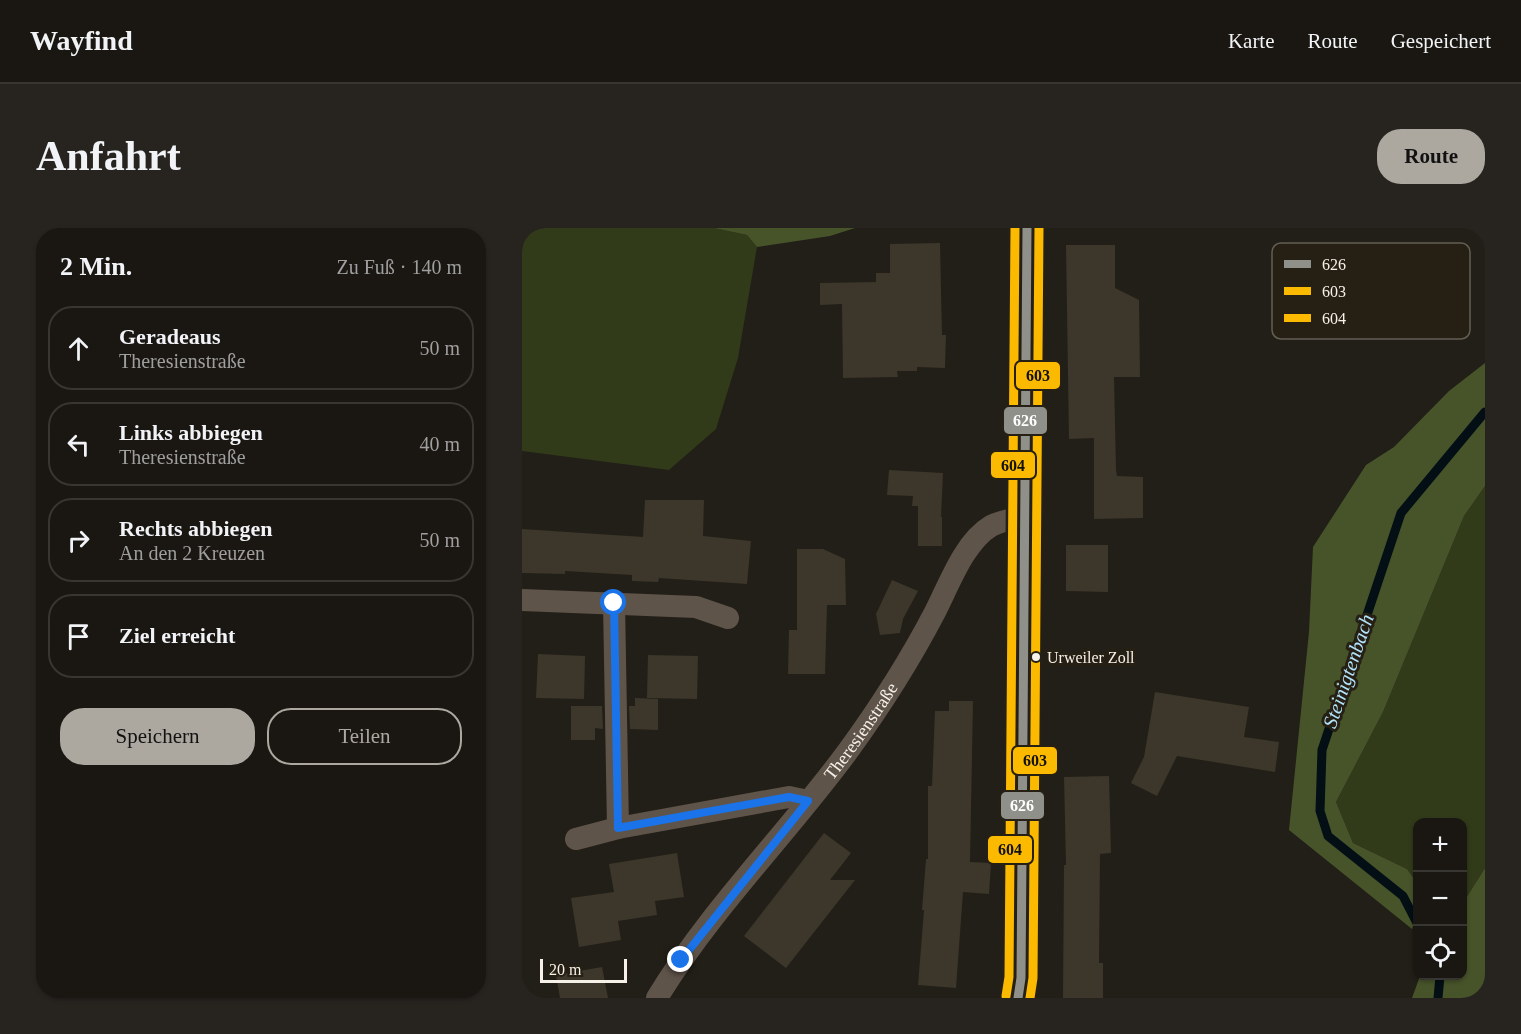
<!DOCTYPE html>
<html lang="de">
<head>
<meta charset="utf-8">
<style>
  :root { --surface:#1a1712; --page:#272420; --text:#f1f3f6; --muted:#9f9f9f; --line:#383632; --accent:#aca8a0 }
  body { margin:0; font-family:"Times New Roman",serif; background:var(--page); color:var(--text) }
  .controls { position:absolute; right:18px; bottom:18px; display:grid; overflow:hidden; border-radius:12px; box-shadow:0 2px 4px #0004 }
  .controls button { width:54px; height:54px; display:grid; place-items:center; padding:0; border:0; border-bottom:2px solid var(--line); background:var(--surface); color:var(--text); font:30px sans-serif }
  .scale { position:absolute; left:18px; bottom:15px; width:87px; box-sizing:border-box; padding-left:6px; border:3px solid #f6f1e9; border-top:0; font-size:16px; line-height:21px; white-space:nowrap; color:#f6f1e9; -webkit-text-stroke:4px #262014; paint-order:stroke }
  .stop { position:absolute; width:18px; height:18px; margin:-14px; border:4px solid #1a73e8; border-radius:50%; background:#fff }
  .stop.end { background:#1a73e8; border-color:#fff; box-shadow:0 2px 6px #0008 }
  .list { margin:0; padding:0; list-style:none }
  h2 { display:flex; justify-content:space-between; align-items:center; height:78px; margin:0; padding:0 24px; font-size:26px }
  h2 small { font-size:20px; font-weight:400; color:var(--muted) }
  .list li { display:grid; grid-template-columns:39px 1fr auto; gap:18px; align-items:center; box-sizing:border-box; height:84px; margin:0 12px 12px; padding:0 12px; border:2px solid var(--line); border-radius:24px }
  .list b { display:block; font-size:22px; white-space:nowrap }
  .list p { margin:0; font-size:20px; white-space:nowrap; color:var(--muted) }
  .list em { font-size:20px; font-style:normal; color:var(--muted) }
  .actions { display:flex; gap:12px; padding:18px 24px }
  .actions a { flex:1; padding:14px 0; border:2px solid var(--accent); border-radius:24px; text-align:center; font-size:21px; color:var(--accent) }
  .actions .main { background:var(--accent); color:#111 }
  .icon { flex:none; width:33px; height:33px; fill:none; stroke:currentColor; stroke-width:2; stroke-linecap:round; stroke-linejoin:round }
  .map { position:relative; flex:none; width:963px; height:770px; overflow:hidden; border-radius:24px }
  header { display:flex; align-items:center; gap:36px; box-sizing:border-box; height:84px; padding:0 30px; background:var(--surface); border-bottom:2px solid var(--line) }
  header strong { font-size:28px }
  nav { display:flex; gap:33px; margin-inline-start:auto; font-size:21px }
  .intro { display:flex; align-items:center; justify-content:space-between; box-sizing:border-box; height:144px; padding:0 36px }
  h1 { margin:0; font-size:42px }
  .button { padding:15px 27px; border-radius:24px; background:var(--accent); color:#111; font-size:21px; font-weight:700 }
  main { display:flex; gap:36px; padding:0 36px }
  aside { flex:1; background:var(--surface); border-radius:24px; box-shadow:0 2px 4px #0004 }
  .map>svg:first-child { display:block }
</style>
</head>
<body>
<header>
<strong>Wayfind</strong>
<nav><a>Karte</a><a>Route</a><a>Gespeichert</a></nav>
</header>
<div class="intro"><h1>Anfahrt</h1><a class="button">Route</a></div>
<main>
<aside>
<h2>2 Min.<small>Zu Fuß · 140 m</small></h2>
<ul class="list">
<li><svg class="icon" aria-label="ahead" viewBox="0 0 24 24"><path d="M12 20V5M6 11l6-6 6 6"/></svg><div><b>Geradeaus</b><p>Theresienstraße</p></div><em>50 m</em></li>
<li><svg class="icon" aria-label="left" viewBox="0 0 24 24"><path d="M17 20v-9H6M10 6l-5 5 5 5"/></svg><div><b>Links abbiegen</b><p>Theresienstraße</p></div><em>40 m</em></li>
<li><svg class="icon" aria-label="right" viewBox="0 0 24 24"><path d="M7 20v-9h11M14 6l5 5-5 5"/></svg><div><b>Rechts abbiegen</b><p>An den 2 Kreuzen</p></div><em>50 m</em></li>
<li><svg class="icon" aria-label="arrive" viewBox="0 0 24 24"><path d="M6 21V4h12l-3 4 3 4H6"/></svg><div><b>Ziel erreicht</b></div></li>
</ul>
<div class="actions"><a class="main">Speichern</a><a>Teilen</a></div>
</aside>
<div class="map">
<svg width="963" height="770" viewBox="0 0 963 770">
  <rect width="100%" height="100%" fill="#221f18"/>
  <path fill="#313a19" d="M 0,0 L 192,0 L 225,7 L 235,19 L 216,130 L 194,201 L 147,242 L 0,223 Z
    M 963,258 L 963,640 L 941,675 L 940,594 L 896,594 L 895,655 L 885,641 L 831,615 L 814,574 L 861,484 L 942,288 Z"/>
  <path fill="#47542a" d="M 192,0 L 333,0 L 308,8 L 235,19 L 225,7 Z
    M 963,135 L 963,258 L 942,288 L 861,484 L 814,574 L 831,615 L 885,641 L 895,655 L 895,688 L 890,701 L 767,602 L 787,404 L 791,319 L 844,237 L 872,219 L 927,163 Z
    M 963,640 L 963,770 L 890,770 L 898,748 L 940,748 L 941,675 Z"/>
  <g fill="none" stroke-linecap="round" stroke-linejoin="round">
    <path stroke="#030f15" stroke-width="9" d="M 896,697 L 881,668 L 806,608 L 798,583 L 800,522 L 879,285 L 963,184
      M 916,770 L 918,748"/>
  </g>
  <path fill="#3c372a" d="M 418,15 L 420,107 L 424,107 L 423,140 L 395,139 L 395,143 L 375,143 L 376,149 L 321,150 L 320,76 L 298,77 L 298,55 L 354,54 L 354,45 L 368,45 L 368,16 Z
    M 544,17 L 593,17 L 593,60 L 617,72 L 618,149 L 592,149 L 594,242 L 595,248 L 621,249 L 621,290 L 572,291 L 572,210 L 547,211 Z
    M 367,242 L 421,245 L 419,289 L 420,289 L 420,318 L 396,318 L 396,278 L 390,278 L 391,268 L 365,267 Z
    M 123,272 L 182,272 L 181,308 L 229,313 L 225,356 L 137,350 L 136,354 L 110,353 L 110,347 L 43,343 L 43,346 L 0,345 L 0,301 L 121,309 Z
    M 544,317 L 586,317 L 586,364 L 544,363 Z
    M 275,321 L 301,321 L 323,331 L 324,377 L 305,377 L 303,446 L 266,446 L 267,402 L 275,402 Z
    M 370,352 L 396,363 L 381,391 L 378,405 L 358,407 L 354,386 Z
    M 16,426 L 63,428 L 62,471 L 14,470 Z
    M 126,427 L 176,428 L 175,471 L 125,470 Z
    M 633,464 L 727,479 L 722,509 L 757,514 L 753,544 L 655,528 L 635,568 L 609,555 L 622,529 Z
    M 113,470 L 136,471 L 136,502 L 108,501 L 107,478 L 113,478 Z
    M 427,473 L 451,473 L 448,634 L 469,635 L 467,666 L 441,664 L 434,760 L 396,757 L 402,682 L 400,682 L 404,631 L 406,631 L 406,558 L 410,558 L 413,483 L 427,483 Z
    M 49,478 L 80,478 L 81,501 L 73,500 L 73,512 L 49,512 Z
    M 587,548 L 589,625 L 578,626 L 577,735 L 581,735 L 581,770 L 541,770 L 542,637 L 544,637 L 542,549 Z
    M 302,605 L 329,625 L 308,652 L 333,652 L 264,740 L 222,708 Z
    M 155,625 L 162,669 L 133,673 L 135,687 L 96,693 L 99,712 L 57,719 L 49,670 L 92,664 L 87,636 Z
    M 80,739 L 86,770 L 38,770 L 34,747 Z"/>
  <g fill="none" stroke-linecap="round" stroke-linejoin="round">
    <g stroke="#5f544a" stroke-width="22">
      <path d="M 0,372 L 174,379 L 206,390"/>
      <path d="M 92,375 L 96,600"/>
      <path d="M 54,611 L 96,600 L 267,569 L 286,573"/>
      <path id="s1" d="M 135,770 C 189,681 265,606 326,523 C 358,479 388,432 413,384 C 427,357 442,314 469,298 C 480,292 493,291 504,289"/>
    </g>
    <path stroke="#63564a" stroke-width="32" d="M 496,770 L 499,750 L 504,289 L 505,0"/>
    <g stroke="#262014" stroke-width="14">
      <path id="bus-1" d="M 496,770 L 499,750 L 505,0"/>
    </g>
    <g stroke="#262014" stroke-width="14">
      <path id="bus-2" d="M 508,770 L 511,750 L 517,0"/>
    </g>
    <g stroke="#262014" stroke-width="14">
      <path id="bus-3" d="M 484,768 L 487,749 L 493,0"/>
    </g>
    <use href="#bus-1" stroke="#90908a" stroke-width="9"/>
    <use href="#bus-2" stroke="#fbba00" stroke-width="9"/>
    <use href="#bus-3" stroke="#fbba00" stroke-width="9"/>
  </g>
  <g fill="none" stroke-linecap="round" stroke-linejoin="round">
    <path stroke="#1a73e8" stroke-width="8" d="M 92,375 L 96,600 L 267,569 L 286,573 L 159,732"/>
  </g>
  <circle fill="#f6f1e9" stroke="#262014" stroke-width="2" cx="514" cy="429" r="5"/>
  <g text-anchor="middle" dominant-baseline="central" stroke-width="6" stroke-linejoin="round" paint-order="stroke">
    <g font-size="16" fill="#f6f1e9" stroke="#262014" text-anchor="start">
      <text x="525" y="429">Urweiler Zoll</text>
    </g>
    <g font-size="18" fill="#f6f1e9" stroke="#262014">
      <text stroke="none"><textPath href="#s1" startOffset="336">Theresienstraße</textPath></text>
    </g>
    <g font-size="20" font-style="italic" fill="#b2e3fc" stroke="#262014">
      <text transform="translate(826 443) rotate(-71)">Steinigtenbach</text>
    </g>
  </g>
  <rect x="750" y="15" width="198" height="96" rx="9" fill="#262014" stroke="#645f54" stroke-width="1.5"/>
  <rect x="762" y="32" width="27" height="8" fill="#90908a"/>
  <rect x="762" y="59" width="27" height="8" fill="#fbba00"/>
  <rect x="762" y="86" width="27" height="8" fill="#fbba00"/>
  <g font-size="16" fill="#f6f1e9">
    <text x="800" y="42">626</text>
    <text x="800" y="69">603</text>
    <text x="800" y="96">604</text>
  </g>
  <g stroke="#262014" stroke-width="2">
    <rect x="493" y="133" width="46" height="29" rx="6" fill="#fbba00"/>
    <rect x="481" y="178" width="45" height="29" rx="6" fill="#90908a"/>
    <rect x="468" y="223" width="46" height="28" rx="6" fill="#fbba00"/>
    <rect x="490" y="518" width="46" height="29" rx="6" fill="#fbba00"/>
    <rect x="478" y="563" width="45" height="29" rx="6" fill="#90908a"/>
    <rect x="465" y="607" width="46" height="29" rx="6" fill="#fbba00"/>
  </g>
  <g font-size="16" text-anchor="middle" font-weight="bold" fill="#fff">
    <text x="503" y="198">626</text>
    <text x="500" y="583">626</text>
  </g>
  <g font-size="16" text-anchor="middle" font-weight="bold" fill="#111">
    <text x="516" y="153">603</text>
    <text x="491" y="243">604</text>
    <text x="513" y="538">603</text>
    <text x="488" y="627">604</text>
  </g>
</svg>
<div class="controls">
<button>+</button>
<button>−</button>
<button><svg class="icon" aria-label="locate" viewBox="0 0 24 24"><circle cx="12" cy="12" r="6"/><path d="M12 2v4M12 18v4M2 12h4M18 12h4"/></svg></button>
</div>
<div class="scale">20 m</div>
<div class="stop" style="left:92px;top:375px"></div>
<div class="stop end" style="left:159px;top:732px"></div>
</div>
</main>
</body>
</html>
